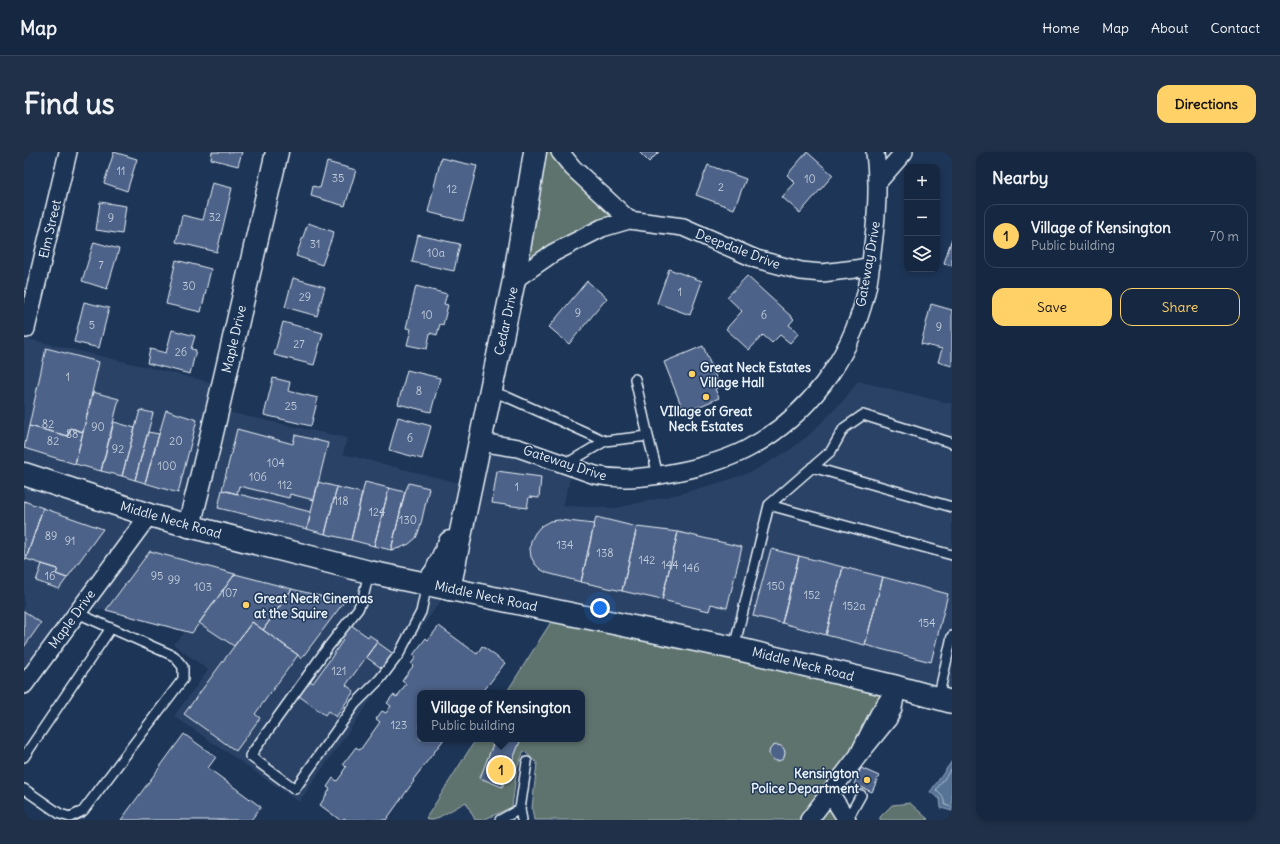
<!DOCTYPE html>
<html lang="en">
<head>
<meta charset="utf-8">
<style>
  :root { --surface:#162841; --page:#1f3048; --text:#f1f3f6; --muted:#9ea6b1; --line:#35445a; --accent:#ffd166 }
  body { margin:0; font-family:Delius,sans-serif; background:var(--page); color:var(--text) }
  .controls { position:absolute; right:12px; top:12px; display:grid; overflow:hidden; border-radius:8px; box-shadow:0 2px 6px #0003 }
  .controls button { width:36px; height:36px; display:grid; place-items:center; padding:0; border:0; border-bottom:1px solid var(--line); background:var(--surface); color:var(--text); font:20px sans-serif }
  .you { position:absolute; left:576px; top:456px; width:14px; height:14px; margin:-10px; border:3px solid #fff; border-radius:50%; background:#1a73e8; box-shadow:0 0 0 6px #1a73e833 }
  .badge { display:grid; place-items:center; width:26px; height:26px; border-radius:50%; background:var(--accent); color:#111; font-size:13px; font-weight:700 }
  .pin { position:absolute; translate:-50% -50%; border:2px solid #fff; box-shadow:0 1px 4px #0006 }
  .popup { position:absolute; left:393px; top:538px; width:168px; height:52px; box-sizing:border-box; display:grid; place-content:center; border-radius:8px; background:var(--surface); filter:drop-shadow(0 1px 3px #0005); font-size:13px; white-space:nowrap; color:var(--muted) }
  .popup b { font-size:15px; color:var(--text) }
  .popup::after { content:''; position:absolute; left:50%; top:100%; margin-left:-8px; border:8px solid transparent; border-top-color:var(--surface) }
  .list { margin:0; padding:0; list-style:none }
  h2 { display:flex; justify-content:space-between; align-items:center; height:52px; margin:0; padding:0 16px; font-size:17px }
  h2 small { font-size:13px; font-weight:400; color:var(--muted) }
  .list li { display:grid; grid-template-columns:26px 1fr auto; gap:12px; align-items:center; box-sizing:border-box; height:64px; margin:0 8px 8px; padding:0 8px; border:1px solid var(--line); border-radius:12px }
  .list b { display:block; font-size:15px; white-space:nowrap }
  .list p { margin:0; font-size:13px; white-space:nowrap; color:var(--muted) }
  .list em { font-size:13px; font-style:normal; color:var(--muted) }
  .actions { display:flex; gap:8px; padding:12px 16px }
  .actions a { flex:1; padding:9px 0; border:1px solid var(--accent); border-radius:12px; text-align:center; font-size:14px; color:var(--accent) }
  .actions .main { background:var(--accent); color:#111 }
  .icon { flex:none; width:22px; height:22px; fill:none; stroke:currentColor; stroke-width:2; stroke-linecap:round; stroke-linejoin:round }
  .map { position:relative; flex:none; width:928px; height:668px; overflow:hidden; border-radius:12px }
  header { display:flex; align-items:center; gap:24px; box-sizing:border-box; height:56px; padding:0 20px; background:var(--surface); border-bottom:1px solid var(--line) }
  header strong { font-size:19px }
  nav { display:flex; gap:22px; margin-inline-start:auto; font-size:14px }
  .intro { display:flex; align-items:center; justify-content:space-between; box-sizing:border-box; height:96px; padding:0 24px }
  h1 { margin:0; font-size:28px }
  .button { padding:10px 18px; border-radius:12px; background:var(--accent); color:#111; font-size:14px; font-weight:700 }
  main { display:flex; gap:24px; padding:0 24px }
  aside { flex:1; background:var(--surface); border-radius:12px; box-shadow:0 2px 6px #0003 }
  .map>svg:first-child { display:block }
</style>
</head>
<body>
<header>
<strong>Map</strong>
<nav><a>Home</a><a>Map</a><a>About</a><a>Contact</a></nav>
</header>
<div class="intro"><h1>Find us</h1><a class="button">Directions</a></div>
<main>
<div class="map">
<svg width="928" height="668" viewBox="0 0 928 668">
  <rect width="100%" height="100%" fill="#1d3557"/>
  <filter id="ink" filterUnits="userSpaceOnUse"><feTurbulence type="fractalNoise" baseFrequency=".025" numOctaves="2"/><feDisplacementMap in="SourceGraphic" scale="8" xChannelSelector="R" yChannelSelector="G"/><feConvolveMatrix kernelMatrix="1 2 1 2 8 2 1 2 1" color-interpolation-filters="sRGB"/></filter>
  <g filter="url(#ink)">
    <path fill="#2b4266" d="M 0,186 L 199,233 L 194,258 L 323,286 L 319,302 L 447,334 L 456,290 L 549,315 L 539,354 L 592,356 L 659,341 L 701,329 L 729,319 L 764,299 L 785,283 L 820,248 L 834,229 L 928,252 L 928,550 L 425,437 L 275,650 L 150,564 L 184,518 L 149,492 L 162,480 L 59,453 L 0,534 Z"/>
    <path fill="#5f736e" stroke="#a4b2b3" d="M 521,0 L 526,0 L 593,64 L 500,115 Z
      M 534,459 L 873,535 L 806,641 L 823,668 L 510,668 L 508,656 L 513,611 L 500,599 L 493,616 L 488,655 L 459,668 L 451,668 L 442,650 L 410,668 L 404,668 L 402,666 L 452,587 L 558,587 L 558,541 L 482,541 Z
      M 886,651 L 905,668 L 856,668 L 856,665 L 868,653 Z"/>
    <path fill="#567396" stroke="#90a5bd" d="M 928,609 L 928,659 L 917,656 L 916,647 L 906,640 Z"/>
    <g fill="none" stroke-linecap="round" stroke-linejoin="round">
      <path stroke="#aebfd1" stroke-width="1" d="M 928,616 L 912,638 L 919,645 L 921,653 L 928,655"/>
    </g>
    <path fill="#4d6288" stroke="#e8f1f8" d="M 90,0 L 113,7 L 103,39 L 80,31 Z
      M 188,0 L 218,0 L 214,14 L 187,7 Z
      M 615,0 L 635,0 L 625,10 Z
      M 783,0 L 809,23 L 776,61 L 758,45 L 771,31 L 763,23 Z
      M 417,6 L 453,14 L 439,69 L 404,60 Z
      M 303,10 L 332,18 L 321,54 L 287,44 L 289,34 L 296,36 Z
      M 684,13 L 722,27 L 710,57 L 672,43 Z
      M 188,31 L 208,36 L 193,100 L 152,90 L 158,63 L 179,68 Z
      M 76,50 L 102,54 L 98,82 L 72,78 Z
      M 284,71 L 310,80 L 298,113 L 272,104 Z
      M 394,83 L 436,92 L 430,119 L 388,110 Z
      M 928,86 L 928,114 L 920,111 Z
      M 70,90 L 95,97 L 83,137 L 58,129 Z
      M 152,108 L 187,117 L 177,160 L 142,152 Z
      M 645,117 L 678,129 L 666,163 L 633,151 Z
      M 723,124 L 770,167 L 765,173 L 775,181 L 766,191 L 756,183 L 748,191 L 739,183 L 725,198 L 702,177 L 718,159 L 703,145 Z
      M 269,126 L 301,135 L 293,164 L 261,155 Z
      M 563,129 L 583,146 L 545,192 L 525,175 Z
      M 392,134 L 423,142 L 420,152 L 424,153 L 419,173 L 416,172 L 413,183 L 406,181 L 403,197 L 383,193 L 387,177 L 382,176 Z
      M 60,150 L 85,156 L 75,196 L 50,190 Z
      M 907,152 L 928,158 L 928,214 L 914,210 L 918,197 L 897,192 Z
      M 259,170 L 299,181 L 290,213 L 250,203 Z
      M 148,178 L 171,184 L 167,197 L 172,198 L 166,222 L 123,211 L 126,197 L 142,201 Z
      M 679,194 L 696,235 L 691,237 L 695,246 L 667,258 L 666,255 L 659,258 L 640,210 Z
      M 22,196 L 75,210 L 59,280 L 46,276 L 44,284 L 5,274 Z
      M 383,218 L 416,226 L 407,260 L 374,252 Z
      M 249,226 L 266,230 L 264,239 L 294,246 L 287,274 L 240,263 Z
      M 69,240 L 95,247 L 77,319 L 51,312 Z
      M 116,258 L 129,261 L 111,328 L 98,324 Z
      M 142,258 L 173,268 L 154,341 L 121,331 Z
      M 374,265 L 407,274 L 398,307 L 365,298 Z
      M 90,270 L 111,276 L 98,324 L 77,319 Z
      M 5,274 L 44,284 L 46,276 L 59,280 L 51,312 L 0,296 Z
      M 213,277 L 269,292 L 271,283 L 304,291 L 290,348 L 266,342 L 265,346 L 215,334 L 213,342 L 198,338 Z
      M 124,280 L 135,282 L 121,331 L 111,328 Z
      M 473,319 L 517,325 L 515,346 L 505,345 L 503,356 L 468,351 Z
      M 294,330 L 313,335 L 301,382 L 283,377 Z
      M 341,330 L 365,336 L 350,394 L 327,388 Z
      M 385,331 L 405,336 L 396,376 L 392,386 L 385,392 L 376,396 L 367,398 L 381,340 Z
      M 313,335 L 338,341 L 327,388 L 301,382 Z
      M 365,336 L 381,340 L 367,398 L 350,394 Z
      M 198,338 L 287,360 L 283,377 L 194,356 Z
      M 0,349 L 19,356 L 2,407 L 0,407 Z
      M 19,356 L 79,377 L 43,426 L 32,422 L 34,417 L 2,407 Z
      M 572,365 L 613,375 L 598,439 L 557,430 Z
      M 535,368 L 570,372 L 557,430 L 523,421 L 516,417 L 511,412 L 507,405 L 506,397 L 507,389 L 511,381 L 517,374 L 526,369 Z
      M 613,375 L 654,380 L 638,448 L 598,439 Z
      M 654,380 L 718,395 L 703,456 L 687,452 L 685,459 L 638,448 Z
      M 747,397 L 775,404 L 758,471 L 729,464 Z
      M 126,399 L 211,422 L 168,481 L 82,458 Z
      M 775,404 L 819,415 L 802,483 L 758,471 Z
      M 18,412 L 34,417 L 32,422 L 43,426 L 35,437 L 12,429 Z
      M 819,415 L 859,425 L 841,493 L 802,483 Z
      M 211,422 L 268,437 L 239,478 L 228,470 L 210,494 L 175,471 Z
      M 859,425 L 924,442 L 907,510 L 841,493 Z
      M 268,437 L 320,450 L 277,507 L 274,503 L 239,478 Z
      M 0,459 L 17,471 L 0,495 Z
      M 228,470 L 274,503 L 231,562 L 236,566 L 212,599 L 160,562 Z
      M 327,473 L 344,485 L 345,483 L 354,489 L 322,533 L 330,539 L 312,565 L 304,559 L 301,563 L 275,544 L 286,529 L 289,531 L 305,509 L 319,488 L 317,487 Z
      M 415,474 L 453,502 L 458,494 L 481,511 L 458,541 L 396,541 L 396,587 L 420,587 L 389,628 L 390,629 L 362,668 L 323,668 L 320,666 L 319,668 L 316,668 L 296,653 L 306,637 L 303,635 L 309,626 L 313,629 L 319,621 L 318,621 L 322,615 L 319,612 L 332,595 L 336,598 L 356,570 L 352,567 L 358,559 L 362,561 L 367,554 L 363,551 L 369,543 L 373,545 L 382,532 L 378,529 L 389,514 L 387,512 L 392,505 L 389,503 L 402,486 L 404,488 Z
      M 353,490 L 371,503 L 360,518 L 342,505 Z
      M 160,582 L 192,605 L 184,616 L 237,655 L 227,668 L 97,668 Z
      M 471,587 L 497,587 L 478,635 L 456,626 Z
      M745 601a8 8 0 1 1 16 0a8 8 0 1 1-16 0Z
      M 837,616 L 855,624 L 848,640 L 830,632 Z"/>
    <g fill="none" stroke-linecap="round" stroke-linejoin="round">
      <g stroke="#e8f1f8" stroke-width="12">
        <path id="lane" d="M 467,239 L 483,245 L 581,289 L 624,284 L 611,227
          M 624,284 L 634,323
          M 542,312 L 581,289
          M 788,315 L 928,355
          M 745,353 L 807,299 L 820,276 L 839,263 L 928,291
          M 345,420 L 339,446 L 334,457 L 304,495 L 226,604 L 271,637 L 331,552 L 356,527 L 375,502 L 397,460 L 403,432
          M 710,496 L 745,353 L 928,403
          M 914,547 L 928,484
          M 0,605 L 87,476
          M 0,637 L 36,662 L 46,665 L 59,659 L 159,527 L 159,515 L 150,504 L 53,461
          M 476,668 L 496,657
          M 498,668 L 496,657 L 503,610
          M 823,668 L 837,643"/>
      </g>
      <g stroke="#e8f1f8" stroke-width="20">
        <path id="street" d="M 536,0 L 549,16 L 605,68
          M 854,30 L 880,0
          M 490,128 L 529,101 L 578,76 L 605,68 L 659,75 L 732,107 L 777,119 L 798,121 L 831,117 L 847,114
          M 2,177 L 44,0
          M 456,290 L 494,296 L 571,323 C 595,328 613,326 636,323 C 652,320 666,318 681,313 C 695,309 710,304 723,297 C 783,265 826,208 842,141 C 846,125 847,109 849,93 C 853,62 855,31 851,0
          M 0,533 L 125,363
          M 806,641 L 823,668
          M 785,668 L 834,604 L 864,567 L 869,556 L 873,535 L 855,562 L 834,604"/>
      </g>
      <g stroke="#e8f1f8" stroke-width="25">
        <path id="secondary" d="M 165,374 L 185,294 L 253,0
          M 403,432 L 412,420 L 426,390
          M 425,437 L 490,128 L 511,0"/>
      </g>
      <g stroke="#e8f1f8" stroke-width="25">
        <path id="primary" d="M 0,322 L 125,363 L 184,379 L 345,420 L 710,496 L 873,535 L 928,550"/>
      </g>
      <use href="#lane" stroke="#1d3557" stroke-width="9"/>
      <use href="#street" stroke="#1d3557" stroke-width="17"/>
      <use href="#secondary" stroke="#1d3557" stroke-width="22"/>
      <use href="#primary" stroke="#1d3557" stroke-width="22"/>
    </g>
  </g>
  <g fill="#ffd166" stroke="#1d3557" stroke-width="1.5">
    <circle cx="668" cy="222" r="4"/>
    <circle cx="682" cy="245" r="4"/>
    <circle cx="222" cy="453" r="4"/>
    <circle cx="843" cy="628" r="4"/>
  </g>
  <g text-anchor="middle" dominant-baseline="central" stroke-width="3" stroke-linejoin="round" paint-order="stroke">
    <g font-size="11" fill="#c1cddc">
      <text x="97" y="19">11</text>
      <text x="314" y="26">35</text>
      <text x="786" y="27">10</text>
      <text x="697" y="35">2</text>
      <text x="428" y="37">12</text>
      <text x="191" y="65">32</text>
      <text x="87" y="66">9</text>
      <text x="291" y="92">31</text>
      <text x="412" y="101">10a</text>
      <text x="77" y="113">7</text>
      <text x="165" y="134">30</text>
      <text x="656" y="140">1</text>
      <text x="281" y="145">29</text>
      <text x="554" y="161">9</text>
      <text x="403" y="163">10</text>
      <text x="740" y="163">6</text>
      <text x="68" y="173">5</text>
      <text x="915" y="175">9</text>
      <text x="275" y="192">27</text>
      <text x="157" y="200">26</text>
      <text x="44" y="225">1</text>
      <text x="395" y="239">8</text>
      <text x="267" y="254">25</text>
      <text x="24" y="272">82</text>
      <text x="74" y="275">90</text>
      <text x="48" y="282">88</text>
      <text x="386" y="286">6</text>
      <text x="29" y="289">82</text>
      <text x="152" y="289">20</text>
      <text x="94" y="297">92</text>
      <text x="252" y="311">104</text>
      <text x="143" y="314">100</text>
      <text x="234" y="325">106</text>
      <text x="261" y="333">112</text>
      <text x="493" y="335">1</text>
      <text x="317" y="349">118</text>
      <text x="353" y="360">124</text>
      <text x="384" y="368">130</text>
      <text x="27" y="384">89</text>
      <text x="46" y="389">91</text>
      <text x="541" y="393">134</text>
      <text x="581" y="401">138</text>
      <text x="623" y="408">142</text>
      <text x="646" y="413">144</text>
      <text x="667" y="416">146</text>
      <text x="26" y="424">16</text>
      <text x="133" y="424">95</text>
      <text x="150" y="428">99</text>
      <text x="752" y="434">150</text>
      <text x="179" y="435">103</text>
      <text x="205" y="441">107</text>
      <text x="788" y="443">152</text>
      <text x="830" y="454">152a</text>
      <text x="903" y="471">154</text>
      <text x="315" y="519">121</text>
      <text x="375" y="573">123</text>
    </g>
    <g font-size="13" fill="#e8f1f8" stroke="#1d3557">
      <text transform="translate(26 77) rotate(-77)">Elm Street</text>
      <text transform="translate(714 97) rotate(21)">Deepdale Drive</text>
      <text transform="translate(844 112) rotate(-80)">Gateway Drive</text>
      <text transform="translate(482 169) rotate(-78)">Cedar Drive</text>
      <text transform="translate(210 187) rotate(-77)">Maple Drive</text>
      <text transform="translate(541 311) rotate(18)">Gateway Drive</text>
      <text transform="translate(147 368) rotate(16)">Middle Neck Road</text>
      <text transform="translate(462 444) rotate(12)">Middle Neck Road</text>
      <text transform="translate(48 467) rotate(-54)">Maple Drive</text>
      <text transform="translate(779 512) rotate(14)">Middle Neck Road</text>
    </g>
    <g font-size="13" font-weight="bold" fill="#e8f1f8" stroke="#1d3557" text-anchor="start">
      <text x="676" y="215">Great Neck Estates<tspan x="676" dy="15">Village Hall</tspan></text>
      <text x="682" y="259" text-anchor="middle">VIllage of Great<tspan x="682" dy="15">Neck Estates</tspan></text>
      <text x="230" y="446">Great Neck Cinemas<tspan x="230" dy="15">at the Squire</tspan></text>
      <text x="835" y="621" text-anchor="end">Kensington<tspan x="835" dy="15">Police Department</tspan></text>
    </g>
  </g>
</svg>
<div class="controls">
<button>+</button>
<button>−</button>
<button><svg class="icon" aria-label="layers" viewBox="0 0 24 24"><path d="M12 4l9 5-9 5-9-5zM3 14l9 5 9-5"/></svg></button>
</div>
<div class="you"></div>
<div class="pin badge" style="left:477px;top:618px">1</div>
<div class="popup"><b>Village of Kensington</b>Public building</div>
</div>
<aside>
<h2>Nearby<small></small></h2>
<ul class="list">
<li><span class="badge">1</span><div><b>Village of Kensington</b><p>Public building</p></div><em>70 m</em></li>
</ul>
<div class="actions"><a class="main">Save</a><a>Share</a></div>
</aside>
</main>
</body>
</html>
